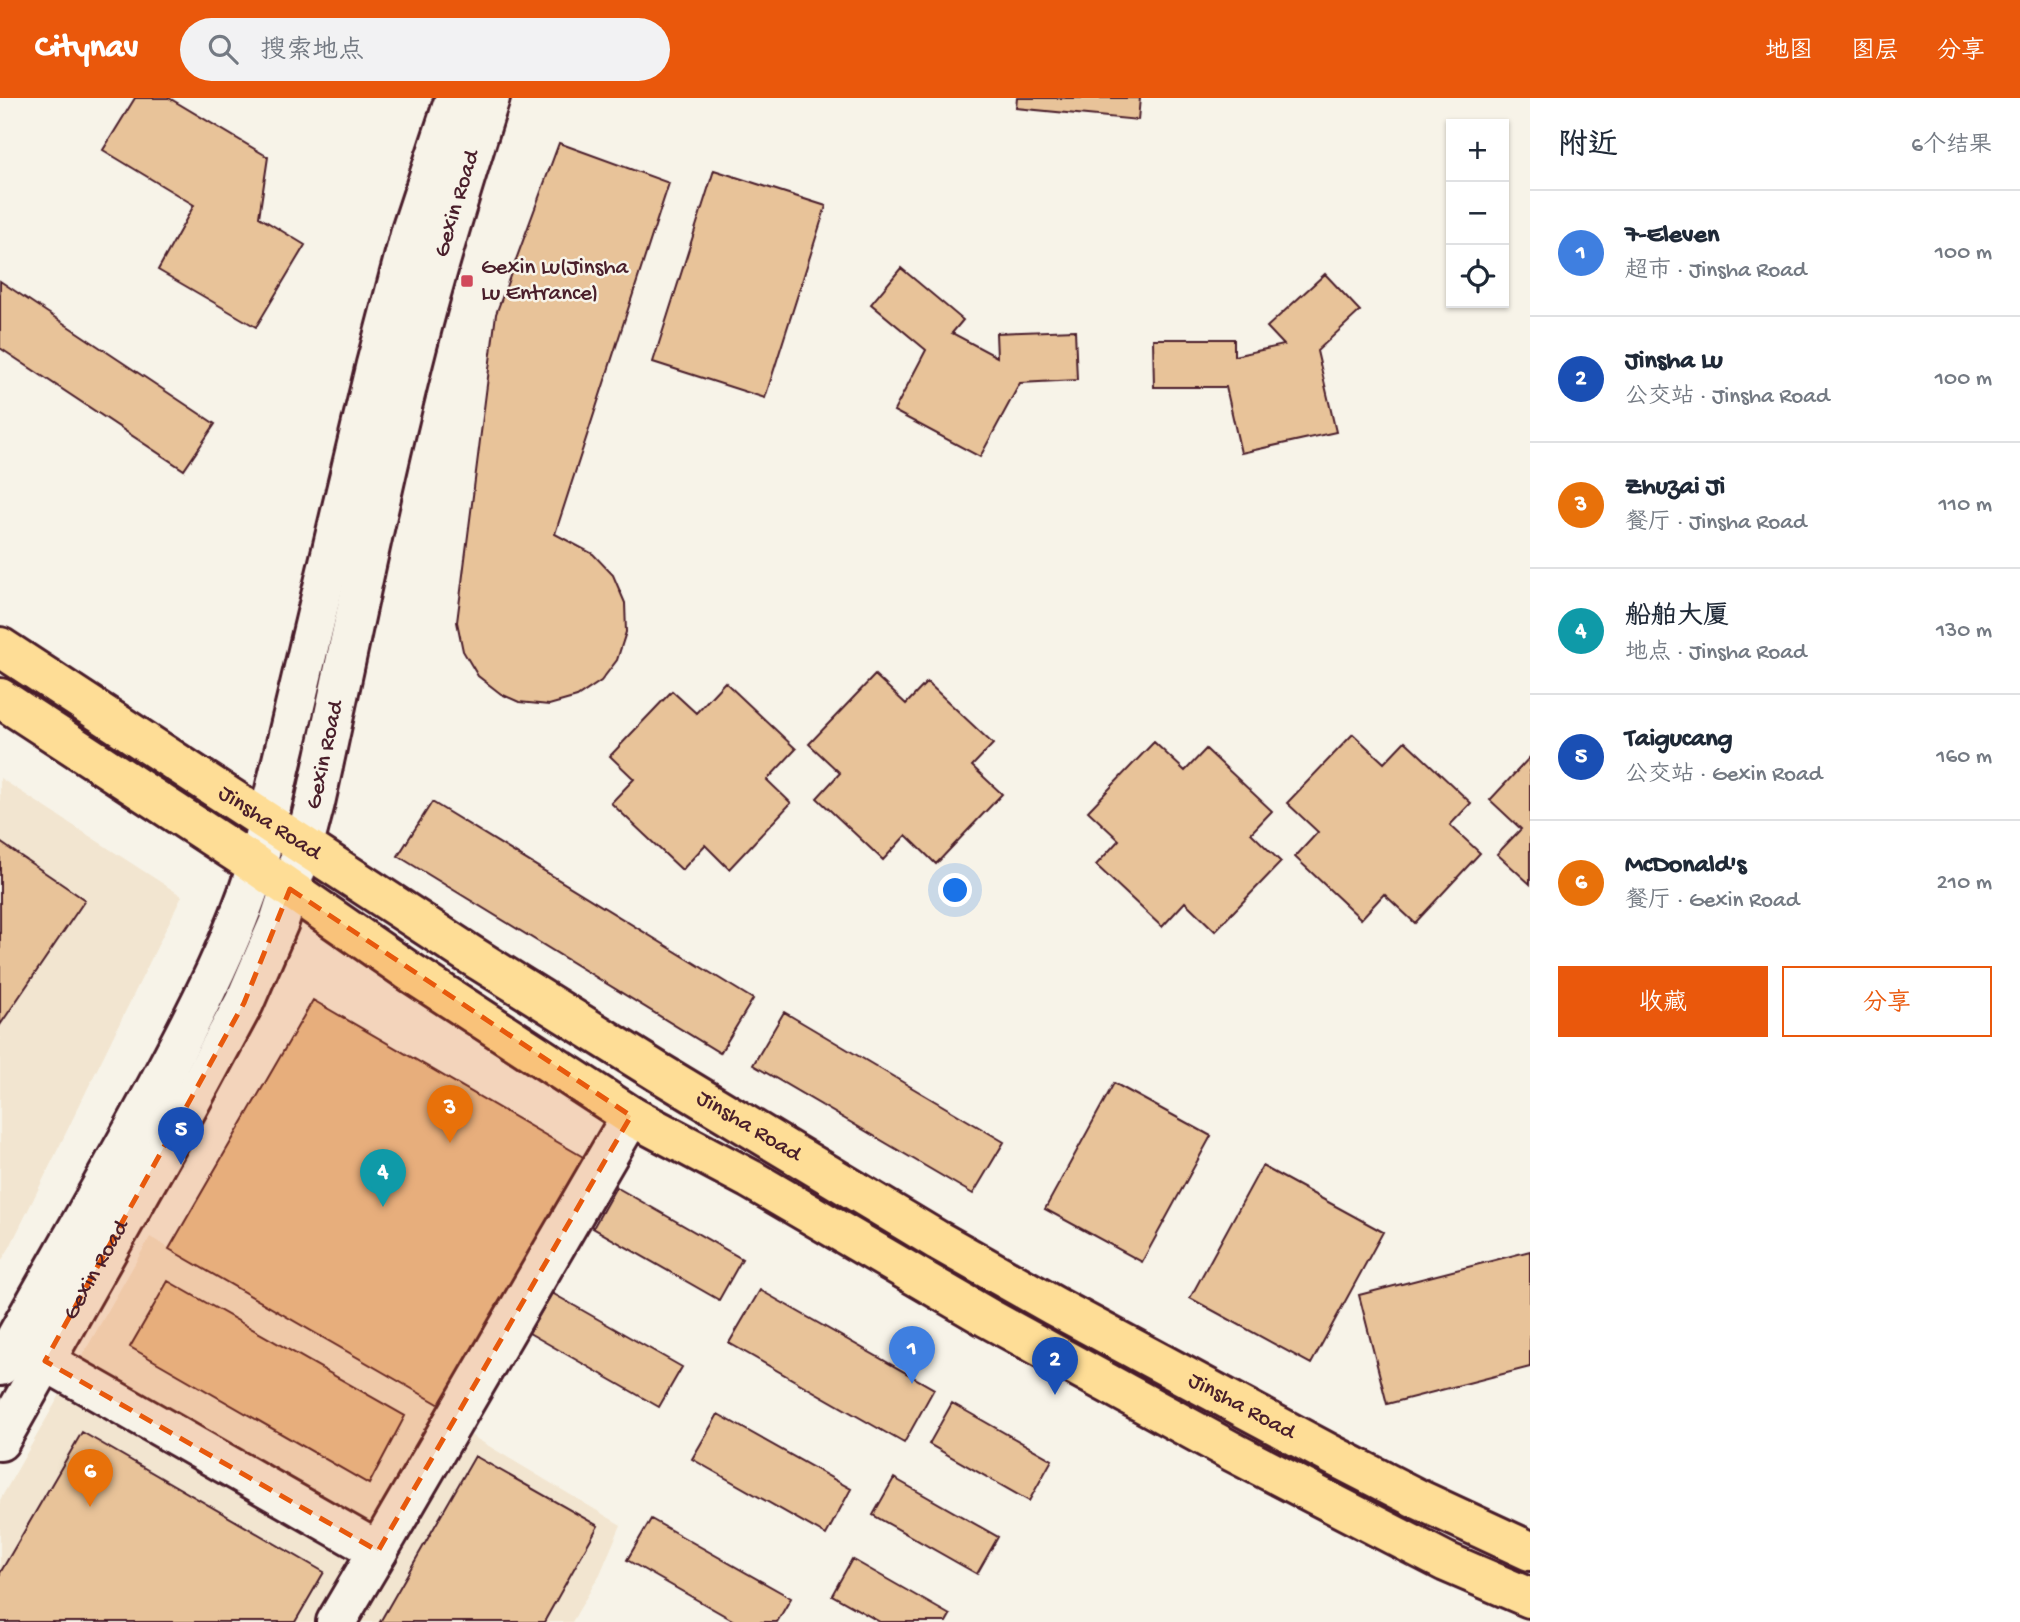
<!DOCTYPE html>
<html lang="zh">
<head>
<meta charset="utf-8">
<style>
  :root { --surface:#fff; --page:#f2f2f3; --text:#1f2937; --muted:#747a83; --line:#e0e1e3; --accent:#ea580c }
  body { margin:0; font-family:"Gochi Hand","LXGW WenKai TC",sans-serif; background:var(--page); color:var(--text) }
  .controls { position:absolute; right:21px; top:21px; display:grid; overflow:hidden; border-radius:0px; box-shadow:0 2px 5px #0004 }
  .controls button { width:63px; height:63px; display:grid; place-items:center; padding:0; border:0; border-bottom:2px solid var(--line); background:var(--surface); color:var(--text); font:35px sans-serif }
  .you { position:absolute; left:956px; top:793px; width:24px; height:24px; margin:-18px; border:5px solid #fff; border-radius:50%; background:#1a73e8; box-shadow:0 0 0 10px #1a73e833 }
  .badge { display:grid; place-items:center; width:46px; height:46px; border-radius:50%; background:var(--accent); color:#fff; font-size:23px; font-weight:700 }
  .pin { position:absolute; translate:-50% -58px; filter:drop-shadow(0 2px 4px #0008) }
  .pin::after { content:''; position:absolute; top:37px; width:24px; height:21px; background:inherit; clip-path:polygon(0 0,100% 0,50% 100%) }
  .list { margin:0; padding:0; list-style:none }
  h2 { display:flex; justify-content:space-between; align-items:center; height:91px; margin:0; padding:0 28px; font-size:30px }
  h2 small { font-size:23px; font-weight:400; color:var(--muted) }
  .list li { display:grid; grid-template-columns:46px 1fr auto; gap:21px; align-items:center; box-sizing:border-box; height:126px; padding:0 28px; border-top:2px solid var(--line) }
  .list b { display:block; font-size:26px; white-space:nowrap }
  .list p { margin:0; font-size:23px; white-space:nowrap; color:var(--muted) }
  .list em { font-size:23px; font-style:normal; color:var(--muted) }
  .actions { display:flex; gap:14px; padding:21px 28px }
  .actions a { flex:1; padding:16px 0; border:2px solid var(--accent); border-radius:0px; text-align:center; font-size:24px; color:var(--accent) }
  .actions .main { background:var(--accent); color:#fff }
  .icon { flex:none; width:38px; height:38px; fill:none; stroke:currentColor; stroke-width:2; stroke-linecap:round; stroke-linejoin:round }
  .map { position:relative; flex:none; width:1530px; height:1524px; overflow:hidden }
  header { display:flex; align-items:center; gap:42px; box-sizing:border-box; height:98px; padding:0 35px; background:var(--accent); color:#fff }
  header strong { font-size:33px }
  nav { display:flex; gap:38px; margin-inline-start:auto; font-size:24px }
  .search { width:490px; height:63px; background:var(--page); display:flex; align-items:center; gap:18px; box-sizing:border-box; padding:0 24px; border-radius:38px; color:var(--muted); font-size:26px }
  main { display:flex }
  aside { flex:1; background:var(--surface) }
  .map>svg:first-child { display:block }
</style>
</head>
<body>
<header>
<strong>Citynav</strong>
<div class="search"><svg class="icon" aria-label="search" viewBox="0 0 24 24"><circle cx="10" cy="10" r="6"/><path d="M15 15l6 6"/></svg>搜索地点</div>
<nav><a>地图</a><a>图层</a><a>分享</a></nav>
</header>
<main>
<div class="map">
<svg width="1530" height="1524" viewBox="0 0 1530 1524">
  <rect width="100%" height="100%" fill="#f7f3e8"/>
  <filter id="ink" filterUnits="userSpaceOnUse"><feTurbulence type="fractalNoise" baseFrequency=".0143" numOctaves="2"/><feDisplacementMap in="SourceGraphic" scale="14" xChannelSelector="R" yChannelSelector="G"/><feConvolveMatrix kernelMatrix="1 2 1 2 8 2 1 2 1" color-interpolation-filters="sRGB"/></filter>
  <g filter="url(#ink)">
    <path fill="#f2e5d0" d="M 0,680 L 182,798 L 10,1149 L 0,1165 Z
      M 150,1139 L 454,1315 L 462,1332 L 621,1427 L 600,1476 L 572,1524 L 0,1524 L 0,1402 Z"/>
    <path fill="#e8c399" stroke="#4a1f2b" stroke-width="2" d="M 135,0 L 169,0 L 268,59 L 259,119 L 305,147 L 256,229 L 158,172 L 194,107 L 103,52 Z
      M 1017,0 L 1140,0 L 1138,22 L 1016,10 Z
      M 559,45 L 669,85 L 555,436 L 593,456 L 613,477 L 625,505 L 626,534 L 617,562 L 601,583 L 577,599 L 549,607 L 519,604 L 501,596 L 478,578 L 463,553 L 457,524 L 496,216 Z
      M 714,72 L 826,108 L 765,300 L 653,264 Z
      M 901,170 L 963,222 L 952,235 L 997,259 L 996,235 L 1075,232 L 1077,282 L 1020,285 L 980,359 L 894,313 L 926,252 L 871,206 Z
      M 1325,176 L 1360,213 L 1317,253 L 1336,334 L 1241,355 L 1226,289 L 1154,289 L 1153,241 L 1234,241 L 1234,258 L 1284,247 L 1267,229 Z
      M 0,183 L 215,326 L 184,372 L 0,250 Z
      M 875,577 L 906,606 L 927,584 L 993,646 L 972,668 L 1002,696 L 936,766 L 906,737 L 883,762 L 817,700 L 840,675 L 809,646 Z
      M 725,584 L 796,651 L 767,682 L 791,705 L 729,771 L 705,747 L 682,772 L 611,705 L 634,681 L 610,658 L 672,593 L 696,615 Z
      M 1353,636 L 1384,665 L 1405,643 L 1471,705 L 1450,727 L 1480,755 L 1415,825 L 1384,796 L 1361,821 L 1295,759 L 1318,734 L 1287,705 Z
      M 1154,644 L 1185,673 L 1206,651 L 1272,713 L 1251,735 L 1281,764 L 1215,833 L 1185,804 L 1162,829 L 1096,767 L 1119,742 L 1088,713 Z
      M 1530,659 L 1530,786 L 1497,756 L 1521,731 L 1490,702 Z
      M 432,704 L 753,901 L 720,955 L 398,758 Z
      M 0,744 L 85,802 L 0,927 Z
      M 313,902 L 597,1067 L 454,1315 L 169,1151 Z
      M 784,914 L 1004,1044 L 973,1096 L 753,967 Z
      M 1114,985 L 1211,1038 L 1142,1164 L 1045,1111 Z
      M 1262,1068 L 1383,1134 L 1311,1266 L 1190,1200 Z
      M 616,1089 L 742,1161 L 719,1202 L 593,1130 Z
      M 1530,1153 L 1530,1269 L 1387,1306 L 1359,1197 Z
      M 168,1183 L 405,1318 L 369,1386 L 130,1249 Z
      M 760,1192 L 934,1291 L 904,1345 L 729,1245 Z
      M 552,1195 L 682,1269 L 659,1309 L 529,1235 Z
      M 952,1305 L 1052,1362 L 1029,1403 L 929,1346 Z
      M 718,1316 L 851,1391 L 826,1437 L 692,1361 Z
      M 82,1334 L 324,1474 L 295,1524 L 0,1524 L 0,1475 Z
      M 475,1358 L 598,1428 L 544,1524 L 380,1524 Z
      M 894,1380 L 998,1439 L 977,1476 L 873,1417 Z
      M 651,1421 L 791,1500 L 777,1524 L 736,1524 L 627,1462 Z
      M 852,1461 L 950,1517 L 946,1524 L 880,1524 L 832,1497 Z"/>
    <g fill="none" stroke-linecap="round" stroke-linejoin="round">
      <g stroke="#4a1f2b" stroke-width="44">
        <g id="minor">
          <path d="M 45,1263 L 378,1453 L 631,1018"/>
          <path d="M 0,1268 C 55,1169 113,1071 166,971 C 201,905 234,840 257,768 L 376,266 L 411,133 L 455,0"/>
          <path id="s1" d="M 0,1343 L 170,1042 L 244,905 L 279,824 L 304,747 L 315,705 C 350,546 381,386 422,229 C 442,152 466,76 490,0"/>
          <path d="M 336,1524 L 378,1453"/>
        </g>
      </g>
      <g stroke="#4a1f2b" stroke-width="44">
        <g id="major">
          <path id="s2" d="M 0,549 L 469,856 L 658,974 L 937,1142 L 1054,1208 L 1328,1355 L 1418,1401 L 1530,1453"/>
          <path d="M 0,600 L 257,768 L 407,872 L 631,1018 L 750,1081 L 988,1220 L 1233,1354 L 1446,1464 L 1530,1500"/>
        </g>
      </g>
      <use href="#minor" stroke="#f7f3e8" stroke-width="38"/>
      <use href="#major" stroke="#fedd96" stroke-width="38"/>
    </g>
  </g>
  <path fill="#e8590c" fill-opacity="0.2" stroke="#e8590c" stroke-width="5" stroke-dasharray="14 9" stroke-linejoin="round" d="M 290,791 L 631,1018 L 378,1453 L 45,1263 L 244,905 Z"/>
  <rect fill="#d1495b" stroke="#f7f3e8" stroke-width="2.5" x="460" y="176" width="14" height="14" rx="3.5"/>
  <g text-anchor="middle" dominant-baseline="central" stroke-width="5" stroke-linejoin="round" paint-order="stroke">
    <g font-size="23" fill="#4a1f2b" stroke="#f7f3e8">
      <text stroke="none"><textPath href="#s1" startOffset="1330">Gexin Road</textPath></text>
      <text stroke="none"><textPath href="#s1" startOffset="763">Gexin Road</textPath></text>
      <text stroke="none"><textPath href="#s2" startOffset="322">Jinsha Road</textPath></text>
      <text stroke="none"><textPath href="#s2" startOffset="889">Jinsha Road</textPath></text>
      <text stroke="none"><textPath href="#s1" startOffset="196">Gexin Road</textPath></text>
      <text stroke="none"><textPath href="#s2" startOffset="1456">Jinsha Road</textPath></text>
    </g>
    <g font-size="23" fill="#4a1f2b" stroke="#f7f3e8" text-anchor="start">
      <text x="481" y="170">Gexin Lu(Jinsha<tspan x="481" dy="26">Lu Entrance)</tspan></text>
    </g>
  </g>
</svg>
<div class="controls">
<button>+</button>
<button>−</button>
<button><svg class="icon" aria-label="locate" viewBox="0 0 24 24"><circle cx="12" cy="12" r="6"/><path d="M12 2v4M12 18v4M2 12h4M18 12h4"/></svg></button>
</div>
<div class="you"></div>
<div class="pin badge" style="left:912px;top:1286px;background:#3f7fe0">1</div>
<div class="pin badge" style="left:1055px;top:1297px;background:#1a4fb4">2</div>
<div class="pin badge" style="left:450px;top:1045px;background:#e8710a">3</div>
<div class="pin badge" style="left:383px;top:1109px;background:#0f9aa8">4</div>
<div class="pin badge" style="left:181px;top:1067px;background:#1a4fb4">5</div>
<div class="pin badge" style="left:90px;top:1409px;background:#e8710a">6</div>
</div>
<aside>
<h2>附近<small>6个结果</small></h2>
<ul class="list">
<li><span class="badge" style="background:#3f7fe0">1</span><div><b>7-Eleven</b><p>超市 · Jinsha Road</p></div><em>100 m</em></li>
<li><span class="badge" style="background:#1a4fb4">2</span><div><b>Jinsha Lu</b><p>公交站 · Jinsha Road</p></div><em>100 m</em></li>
<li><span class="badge" style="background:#e8710a">3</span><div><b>Zhuzai Ji</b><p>餐厅 · Jinsha Road</p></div><em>110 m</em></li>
<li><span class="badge" style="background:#0f9aa8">4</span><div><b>船舶大厦</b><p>地点 · Jinsha Road</p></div><em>130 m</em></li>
<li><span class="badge" style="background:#1a4fb4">5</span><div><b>Taigucang</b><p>公交站 · Gexin Road</p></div><em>160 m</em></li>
<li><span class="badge" style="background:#e8710a">6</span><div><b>McDonald's</b><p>餐厅 · Gexin Road</p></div><em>210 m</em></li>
</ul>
<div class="actions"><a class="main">收藏</a><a>分享</a></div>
</aside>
</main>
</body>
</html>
